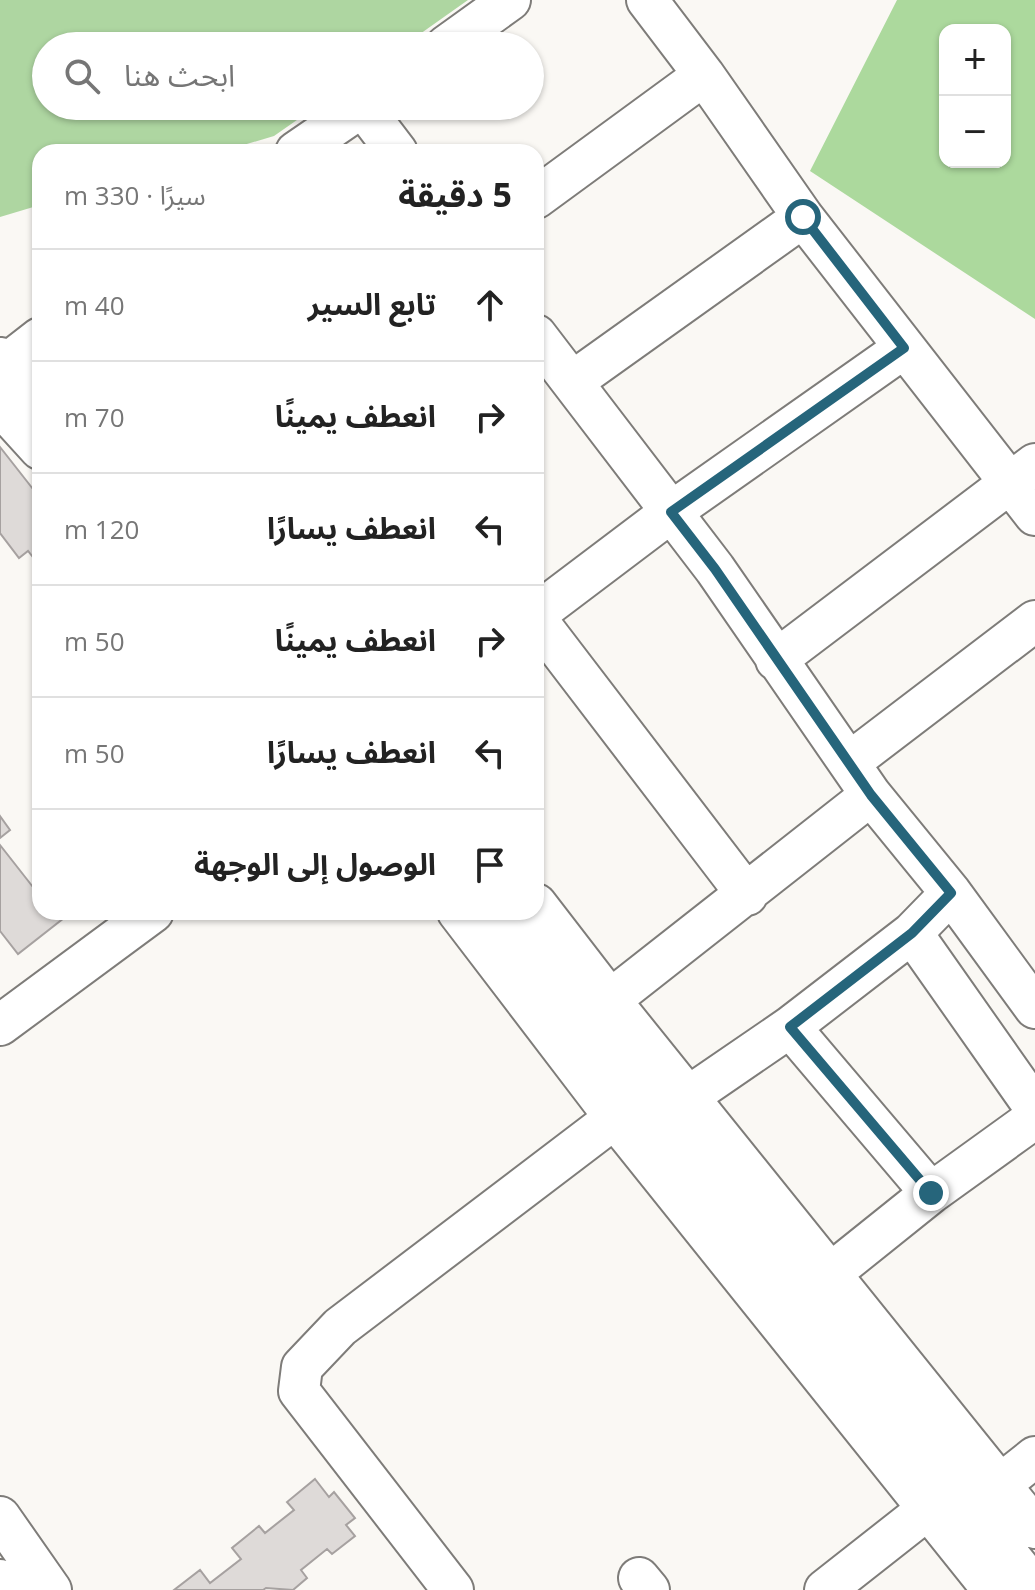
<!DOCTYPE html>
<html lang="ar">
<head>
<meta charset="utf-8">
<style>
  :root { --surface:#fff; --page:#f2f2f2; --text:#222; --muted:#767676; --line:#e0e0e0 }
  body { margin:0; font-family:"Open Sans","Noto Sans Arabic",sans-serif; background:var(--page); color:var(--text); direction:rtl }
  .controls { position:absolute; right:24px; top:24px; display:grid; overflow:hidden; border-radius:16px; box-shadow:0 2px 6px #0004 }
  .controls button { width:72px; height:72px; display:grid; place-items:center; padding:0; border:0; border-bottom:2px solid var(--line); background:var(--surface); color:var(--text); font:40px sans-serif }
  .stop { position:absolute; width:24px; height:24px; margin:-18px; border:6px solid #26657b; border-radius:50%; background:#fff }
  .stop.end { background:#26657b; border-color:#fff; box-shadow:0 2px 8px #0008 }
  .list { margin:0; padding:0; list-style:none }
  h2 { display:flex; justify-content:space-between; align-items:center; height:104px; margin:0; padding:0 32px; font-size:34px }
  h2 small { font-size:26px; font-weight:400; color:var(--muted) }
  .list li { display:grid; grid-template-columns:52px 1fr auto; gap:24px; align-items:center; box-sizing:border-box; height:112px; padding:0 32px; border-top:2px solid var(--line) }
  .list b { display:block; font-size:30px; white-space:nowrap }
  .list em { font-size:26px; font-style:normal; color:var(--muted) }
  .icon { flex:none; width:44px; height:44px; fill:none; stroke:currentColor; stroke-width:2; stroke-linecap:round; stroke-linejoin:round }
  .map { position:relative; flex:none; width:1035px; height:1590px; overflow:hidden; direction:ltr }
  .search { position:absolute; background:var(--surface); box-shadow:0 2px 6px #0004; left:32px; top:32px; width:512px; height:88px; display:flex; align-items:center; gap:20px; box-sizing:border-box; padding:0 28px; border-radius:44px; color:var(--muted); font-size:30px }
  .panel { position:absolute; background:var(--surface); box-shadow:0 2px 6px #0004; left:32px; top:144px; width:512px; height:776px; border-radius:24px; direction:rtl }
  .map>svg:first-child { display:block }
</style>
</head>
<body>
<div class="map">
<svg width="1035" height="1590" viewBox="0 0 1035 1590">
  <rect width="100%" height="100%" fill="#faf8f4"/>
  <path fill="#aed6a1" d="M 0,0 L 468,0 L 403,46 L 46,46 L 46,106 L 317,106 L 274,136 L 220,152 L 40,152 L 40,205 L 0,217 Z"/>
  <path fill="#acd99d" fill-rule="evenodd" d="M 897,0 L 1035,0 L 1035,319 L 810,171 ZM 945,30 L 1005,30 L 1005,162 L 945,162 Z"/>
  <path fill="#dedad8" stroke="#a6a1a0" stroke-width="2" d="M 0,447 L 40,498 L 40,566 L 28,551 L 19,558 L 0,533 Z
    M 0,816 L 10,830 L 0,838 Z
    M 0,845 L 40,896 L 40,912 L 69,914 L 18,954 L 0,931 Z
    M 315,1479 L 329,1497 L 334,1492 L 355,1518 L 346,1525 L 355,1536 L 332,1554 L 327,1549 L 301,1570 L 307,1578 L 293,1590 L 266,1588 L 263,1590 L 174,1590 L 200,1570 L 210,1583 L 241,1559 L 232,1548 L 259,1526 L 265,1533 L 294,1510 L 287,1502 Z"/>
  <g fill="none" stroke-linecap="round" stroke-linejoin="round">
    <g stroke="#7e7c79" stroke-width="44">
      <path id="minor" d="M 647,0 L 704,75 L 803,217 L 1035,515
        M 446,46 L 510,0
        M 362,106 L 397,152
        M 296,152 L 363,106
        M 536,198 L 704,75
        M 536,335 L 715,569 L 871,795 L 951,893 L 1035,1008
        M 0,358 L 40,407
        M 0,369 L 40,338
        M 572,382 L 803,217
        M 0,405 L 40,449
        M 536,614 L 671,512 L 904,348
        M 536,619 L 747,895
        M 776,660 L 1035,464
        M 850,762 L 1035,621
        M 536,904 L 610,1000 L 1035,1528
        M 458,912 L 629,1136 L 993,1590
        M 500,912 L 658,1118 L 1035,1588
        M 912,933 L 1035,1108
        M 591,1015 L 871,795
        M 0,1025 L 153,912
        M 790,1027 L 931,1193
        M 666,1112 L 790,1027 L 912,933 L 951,893
        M 830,1274 L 931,1193 L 1035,1118
        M 1001,1484 L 1035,1457
        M 0,1517 L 51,1590
        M 639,1578 L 649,1590
        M 0,1580 L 7,1590
        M 453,1590 L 299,1391 L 302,1367 L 340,1327 L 615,1118
        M 825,1590 L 928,1509"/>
    </g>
    <use href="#minor" stroke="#fff" stroke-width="40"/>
  </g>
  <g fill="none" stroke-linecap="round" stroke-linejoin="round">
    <path stroke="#26657b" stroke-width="10" d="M 803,217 L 904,348 L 671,512 L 715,569 L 871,795 L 951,893 L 912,933 L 790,1027 L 931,1193"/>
  </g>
</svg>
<div class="controls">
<button>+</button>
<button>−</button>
</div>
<div class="stop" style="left:803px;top:217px"></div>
<div class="stop end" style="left:931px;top:1193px"></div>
<div class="search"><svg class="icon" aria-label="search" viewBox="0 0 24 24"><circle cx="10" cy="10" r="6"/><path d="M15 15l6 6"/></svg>ابحث هنا</div>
<section class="panel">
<h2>5 دقيقة<small>سيرًا · 330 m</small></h2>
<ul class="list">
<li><svg class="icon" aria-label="ahead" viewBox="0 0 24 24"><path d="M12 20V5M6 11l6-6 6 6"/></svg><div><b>تابع السير</b></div><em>40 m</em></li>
<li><svg class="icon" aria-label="right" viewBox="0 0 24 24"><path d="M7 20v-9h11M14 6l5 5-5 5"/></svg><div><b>انعطف يمينًا</b></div><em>70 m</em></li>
<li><svg class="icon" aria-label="left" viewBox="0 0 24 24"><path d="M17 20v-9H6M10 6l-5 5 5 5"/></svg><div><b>انعطف يسارًا</b></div><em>120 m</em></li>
<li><svg class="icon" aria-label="right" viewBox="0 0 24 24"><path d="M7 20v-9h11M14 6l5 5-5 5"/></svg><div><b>انعطف يمينًا</b></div><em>50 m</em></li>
<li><svg class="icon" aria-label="left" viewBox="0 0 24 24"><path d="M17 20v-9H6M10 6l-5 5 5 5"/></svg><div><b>انعطف يسارًا</b></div><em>50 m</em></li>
<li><svg class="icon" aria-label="arrive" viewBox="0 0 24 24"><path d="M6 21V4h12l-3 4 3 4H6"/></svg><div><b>الوصول إلى الوجهة</b></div></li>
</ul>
</section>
</div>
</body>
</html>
